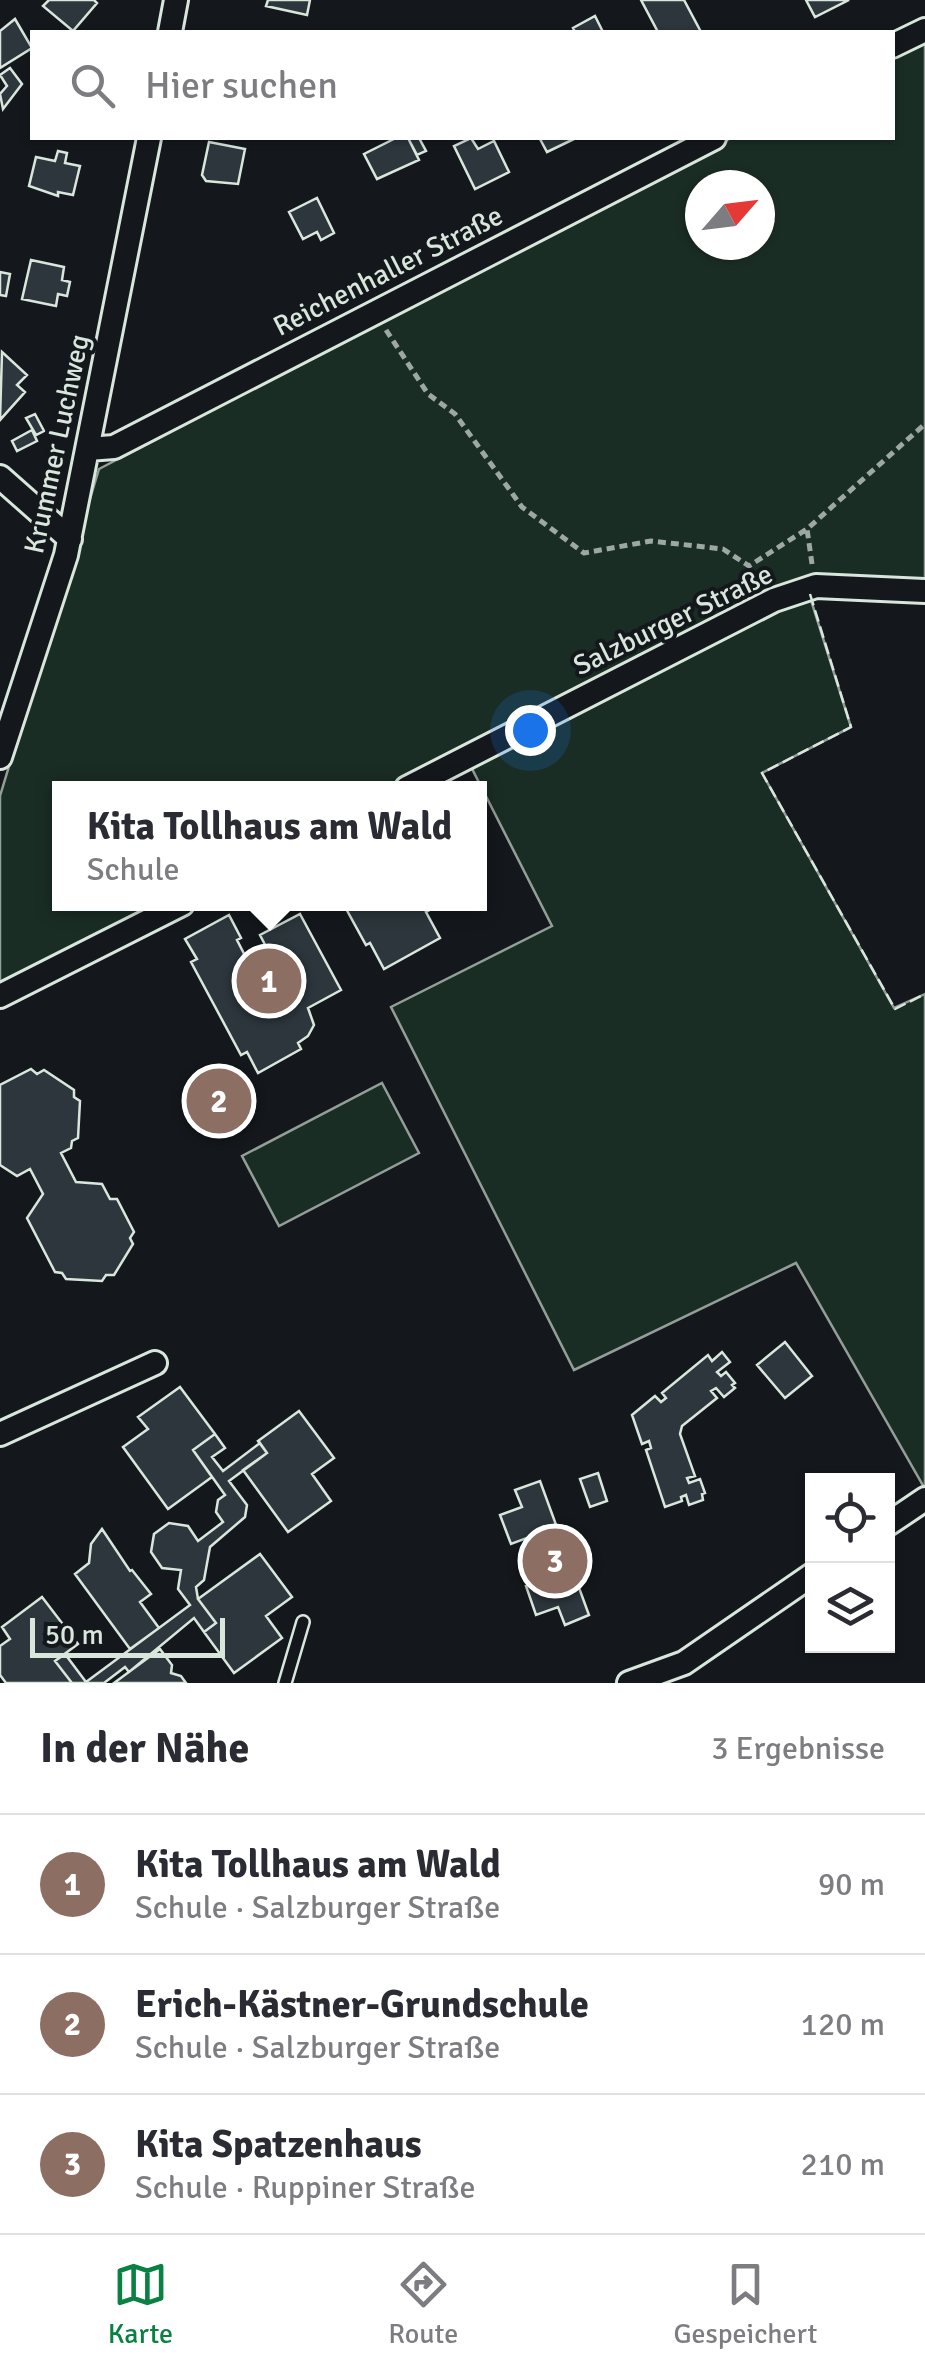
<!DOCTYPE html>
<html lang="de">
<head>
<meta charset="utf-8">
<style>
  :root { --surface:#fff; --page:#f7f7f7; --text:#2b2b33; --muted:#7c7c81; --line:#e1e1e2; --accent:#0b8043 }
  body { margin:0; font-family:Signika,sans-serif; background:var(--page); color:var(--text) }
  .controls { position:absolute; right:30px; bottom:30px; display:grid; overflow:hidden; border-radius:0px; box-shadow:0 2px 8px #0004 }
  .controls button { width:90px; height:90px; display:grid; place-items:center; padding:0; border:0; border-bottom:2px solid var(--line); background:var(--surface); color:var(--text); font:50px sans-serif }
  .compass { position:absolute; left:685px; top:170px; width:90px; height:90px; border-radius:50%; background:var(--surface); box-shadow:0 2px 8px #0004; rotate:62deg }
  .scale { position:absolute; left:30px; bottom:25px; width:195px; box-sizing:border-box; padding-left:10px; border:5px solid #d8e6dc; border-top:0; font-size:28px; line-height:35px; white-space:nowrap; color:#d8e6dc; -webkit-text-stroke:8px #14181c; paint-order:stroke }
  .you { position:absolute; left:530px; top:730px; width:35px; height:35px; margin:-25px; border:8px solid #fff; border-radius:50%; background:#1a73e8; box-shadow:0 0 0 15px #1a73e833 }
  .badge { display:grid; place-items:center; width:65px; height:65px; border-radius:50%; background:var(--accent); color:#fff; font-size:32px; font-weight:700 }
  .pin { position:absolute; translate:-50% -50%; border:5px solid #fff; box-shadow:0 2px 10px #0006 }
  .popup { position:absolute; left:52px; top:781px; width:435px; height:130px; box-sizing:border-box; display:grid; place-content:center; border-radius:0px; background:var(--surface); filter:drop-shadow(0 2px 8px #0005); font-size:32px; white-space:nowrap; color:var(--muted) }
  .popup b { font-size:38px; color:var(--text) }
  .popup::after { content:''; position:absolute; left:50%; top:100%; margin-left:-20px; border:20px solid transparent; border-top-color:var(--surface) }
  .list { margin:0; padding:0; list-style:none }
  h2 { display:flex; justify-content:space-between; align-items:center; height:130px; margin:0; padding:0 40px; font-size:42px }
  h2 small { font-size:32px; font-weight:400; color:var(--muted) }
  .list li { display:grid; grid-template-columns:65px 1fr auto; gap:30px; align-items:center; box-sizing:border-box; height:140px; padding:0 40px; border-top:2px solid var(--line) }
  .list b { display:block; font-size:38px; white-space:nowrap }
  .list p { margin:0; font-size:32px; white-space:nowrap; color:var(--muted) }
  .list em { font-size:32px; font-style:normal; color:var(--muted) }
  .icon { flex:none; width:55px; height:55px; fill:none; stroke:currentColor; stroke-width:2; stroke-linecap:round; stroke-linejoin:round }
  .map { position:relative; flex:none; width:925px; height:1683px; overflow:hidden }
  .search { position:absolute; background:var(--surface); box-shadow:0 2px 8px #0004; left:30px; right:30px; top:30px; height:110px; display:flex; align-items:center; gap:25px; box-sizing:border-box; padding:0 35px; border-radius:0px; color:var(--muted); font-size:38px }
  .sheet { height:550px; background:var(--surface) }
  nav { display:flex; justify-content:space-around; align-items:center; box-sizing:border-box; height:140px; border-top:2px solid var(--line); background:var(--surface); font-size:28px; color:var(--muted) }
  nav a { display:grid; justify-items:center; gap:5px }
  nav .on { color:var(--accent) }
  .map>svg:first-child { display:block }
</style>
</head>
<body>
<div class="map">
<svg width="925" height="1683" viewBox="0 0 925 1683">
  <rect width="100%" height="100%" fill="#14181c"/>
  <path fill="#1a2d24" stroke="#939e99" stroke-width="2.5" fill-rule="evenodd" d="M 925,36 L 925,580 L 804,578 L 851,727 L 762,773 L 894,1008 L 925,994 L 925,1489 L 796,1263 L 574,1370 L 391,1007 L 552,926 L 464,753 L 393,788 L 59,788 L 59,904 L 167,904 L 0,989 L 0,796 L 99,469 L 731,138 L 892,138 L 893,53 ZM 700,185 L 760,185 L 760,245 L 700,245 Z
    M 382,1083 L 419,1153 L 279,1226 L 242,1156 Z"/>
  <path fill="#2c363c" stroke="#d8e6dc" stroke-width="2.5" d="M 49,0 L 94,0 L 97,3 L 73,31 L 43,6 Z
    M 268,0 L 310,0 L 307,15 L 266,6 Z
    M 641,0 L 684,0 L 701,32 L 658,32 Z
    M 806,0 L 849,0 L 815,17 Z
    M 595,16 L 603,32 L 575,32 L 573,28 Z
    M 15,19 L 32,48 L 0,68 L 0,31 Z
    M 10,68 L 22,84 L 3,109 L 0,94 L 7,86 L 0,75 Z
    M 396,138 L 408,138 L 419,160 L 377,179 L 364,154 Z
    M 408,138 L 419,138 L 426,151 L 417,155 Z
    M 471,138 L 478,149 L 494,141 L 509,172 L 475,189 L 454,146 Z
    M 535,138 L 576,138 L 547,152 L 540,139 Z
    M 209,142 L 245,149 L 238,184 L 206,181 L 202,175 Z
    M 58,151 L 67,153 L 65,163 L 80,166 L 73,195 L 58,192 L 58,196 L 29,186 L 36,157 L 55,161 Z
    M 317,198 L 334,233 L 321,240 L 317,232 L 303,239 L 289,212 Z
    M 31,260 L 64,267 L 62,280 L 70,282 L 67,296 L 58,294 L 56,306 L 22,299 Z
    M 0,272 L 10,274 L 6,296 L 0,295 Z
    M 2,352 L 27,375 L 17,385 L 25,392 L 0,420 Z
    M 35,414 L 44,431 L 36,435 L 26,418 Z
    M 32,430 L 37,441 L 17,451 L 12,441 Z
    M 441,904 L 426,912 L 440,938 L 384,969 L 370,943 L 366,945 L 344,905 Z
    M 300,914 L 341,990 L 308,1008 L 314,1025 L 308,1036 L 298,1043 L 301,1049 L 258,1073 L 247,1052 L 241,1055 L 191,962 L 197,959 L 185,939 L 229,915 L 241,938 L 237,940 L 257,979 L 277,968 L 260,935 Z
    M 31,1069 L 37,1074 L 44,1070 L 74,1090 L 74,1097 L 80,1101 L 78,1138 L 72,1141 L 71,1148 L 61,1153 L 76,1182 L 102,1184 L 110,1199 L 117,1199 L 134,1232 L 130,1238 L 133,1244 L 114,1275 L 106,1275 L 102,1281 L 66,1279 L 62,1273 L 55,1272 L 27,1218 L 43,1194 L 30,1169 L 17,1176 L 0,1165 L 0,1085 Z
    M 785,1342 L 812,1376 L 785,1398 L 757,1365 Z
    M 722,1352 L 730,1362 L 717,1372 L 721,1376 L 726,1372 L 735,1383 L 732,1385 L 735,1388 L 724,1397 L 716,1388 L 711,1391 L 717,1398 L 682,1426 L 680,1434 L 695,1476 L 687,1478 L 689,1483 L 700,1479 L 705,1493 L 702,1494 L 703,1500 L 689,1505 L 686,1495 L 681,1497 L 682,1501 L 665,1507 L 646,1450 L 651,1448 L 649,1441 L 642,1444 L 632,1415 L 655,1396 L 661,1402 L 666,1398 L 662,1393 L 708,1355 L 712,1361 Z
    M 180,1387 L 215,1434 L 193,1450 L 212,1477 L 168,1509 L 123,1447 L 148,1429 L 138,1417 Z
    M 299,1411 L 334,1458 L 312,1474 L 331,1501 L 288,1532 L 243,1470 L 267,1453 L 258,1441 Z
    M 215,1434 L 225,1448 L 212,1457 L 223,1471 L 260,1443 L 267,1453 L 229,1481 L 247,1505 L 245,1517 L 210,1547 L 204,1580 L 196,1587 L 198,1599 L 216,1623 L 204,1632 L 194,1618 L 129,1672 L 125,1667 L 104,1683 L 72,1683 L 55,1661 L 65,1654 L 86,1682 L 190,1605 L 178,1589 L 181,1570 L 162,1568 L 151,1552 L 154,1534 L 169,1523 L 188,1526 L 198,1541 L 223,1522 L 216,1512 L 218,1500 L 225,1495 L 193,1450 Z
    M 598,1473 L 607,1501 L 590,1507 L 580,1479 Z
    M 540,1481 L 589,1615 L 565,1625 L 558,1607 L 536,1615 L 526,1586 L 547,1578 L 532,1536 L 511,1544 L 500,1515 L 522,1507 L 515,1490 Z
    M 102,1529 L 130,1571 L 132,1570 L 151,1594 L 140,1602 L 159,1628 L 130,1649 L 75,1574 L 89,1563 L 91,1544 Z
    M 260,1554 L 292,1597 L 266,1616 L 282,1638 L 234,1673 L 204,1632 L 216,1623 L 198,1599 Z
    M 42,1597 L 78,1644 L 55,1661 L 72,1683 L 6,1683 L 0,1675 L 0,1646 L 10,1639 L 2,1627 Z
    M 160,1649 L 172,1665 L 171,1673 L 181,1676 L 186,1683 L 114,1683 Z"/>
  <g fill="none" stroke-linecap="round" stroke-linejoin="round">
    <g stroke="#d8e6dc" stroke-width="16">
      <path id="lane" d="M 285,1683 L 303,1622"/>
    </g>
    <g stroke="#d8e6dc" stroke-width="28">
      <path id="street" d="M 170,32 L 176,0
        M 892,46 L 925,30
        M 88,449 L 114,447 L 714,138
        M 0,477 L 70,539
        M 0,757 L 66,555 L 149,138
        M 407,788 L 774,600 L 816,586 L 925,591
        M 0,996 L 182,904
        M 0,1434 L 155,1363
        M 888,1524 L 925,1499
        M 629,1683 L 684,1663 L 812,1575"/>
    </g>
    <path stroke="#9da8a2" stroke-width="5" stroke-dasharray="8 5" stroke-linecap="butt" d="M 386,330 L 428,394 L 455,414 L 522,507 L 584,553 L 651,541 L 723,549 L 749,566 L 807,529
      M 812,564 L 807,529 L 925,424"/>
    <use href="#lane" stroke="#14181c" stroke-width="11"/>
    <use href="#street" stroke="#14181c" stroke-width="22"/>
    <path stroke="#d8e6dc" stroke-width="2.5" stroke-dasharray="12 5" stroke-linecap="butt" d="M 810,594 L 851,727 L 762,773 L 895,1009 L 925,994"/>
  </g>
  <g text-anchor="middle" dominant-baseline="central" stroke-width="8" stroke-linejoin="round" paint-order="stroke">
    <g font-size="28" fill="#d8e6dc" stroke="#14181c">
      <text transform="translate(388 271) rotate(-27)">Reichenhaller Straße</text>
      <text transform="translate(57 444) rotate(-78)">Krummer Luchweg</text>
      <text transform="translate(673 620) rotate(-26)">Salzburger Straße</text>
    </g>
  </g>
</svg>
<div class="controls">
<button><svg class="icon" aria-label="locate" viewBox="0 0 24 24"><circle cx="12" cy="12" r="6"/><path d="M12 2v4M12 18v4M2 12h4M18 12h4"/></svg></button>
<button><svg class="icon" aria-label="layers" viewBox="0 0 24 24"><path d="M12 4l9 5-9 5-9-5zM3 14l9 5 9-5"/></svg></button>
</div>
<svg class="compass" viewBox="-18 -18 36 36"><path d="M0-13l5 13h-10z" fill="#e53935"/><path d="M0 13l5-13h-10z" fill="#7c7c81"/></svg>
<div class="scale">50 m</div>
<div class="you"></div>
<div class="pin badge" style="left:269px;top:981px;background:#8d6e63">1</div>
<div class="popup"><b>Kita Tollhaus am Wald</b>Schule</div>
<div class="pin badge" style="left:219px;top:1101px;background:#8d6e63">2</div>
<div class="pin badge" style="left:555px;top:1561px;background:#8d6e63">3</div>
<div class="search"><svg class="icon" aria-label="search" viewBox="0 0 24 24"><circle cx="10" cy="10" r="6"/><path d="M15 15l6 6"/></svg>Hier suchen</div>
</div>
<section class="sheet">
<h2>In der Nähe<small>3 Ergebnisse</small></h2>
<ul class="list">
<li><span class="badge" style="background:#8d6e63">1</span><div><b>Kita Tollhaus am Wald</b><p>Schule · Salzburger Straße</p></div><em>90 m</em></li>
<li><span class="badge" style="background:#8d6e63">2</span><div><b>Erich-Kästner-Grundschule</b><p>Schule · Salzburger Straße</p></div><em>120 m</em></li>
<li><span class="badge" style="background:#8d6e63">3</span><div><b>Kita Spatzenhaus</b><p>Schule · Ruppiner Straße</p></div><em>210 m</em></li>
</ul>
</section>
<nav>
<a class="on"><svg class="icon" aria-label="map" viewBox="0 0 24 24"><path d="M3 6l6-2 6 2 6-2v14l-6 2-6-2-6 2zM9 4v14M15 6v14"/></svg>Karte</a>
<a><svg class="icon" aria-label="directions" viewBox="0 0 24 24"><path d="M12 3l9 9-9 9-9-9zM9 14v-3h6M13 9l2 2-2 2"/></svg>Route</a>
<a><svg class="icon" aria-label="saved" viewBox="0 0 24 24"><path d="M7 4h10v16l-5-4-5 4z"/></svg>Gespeichert</a>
</nav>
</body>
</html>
